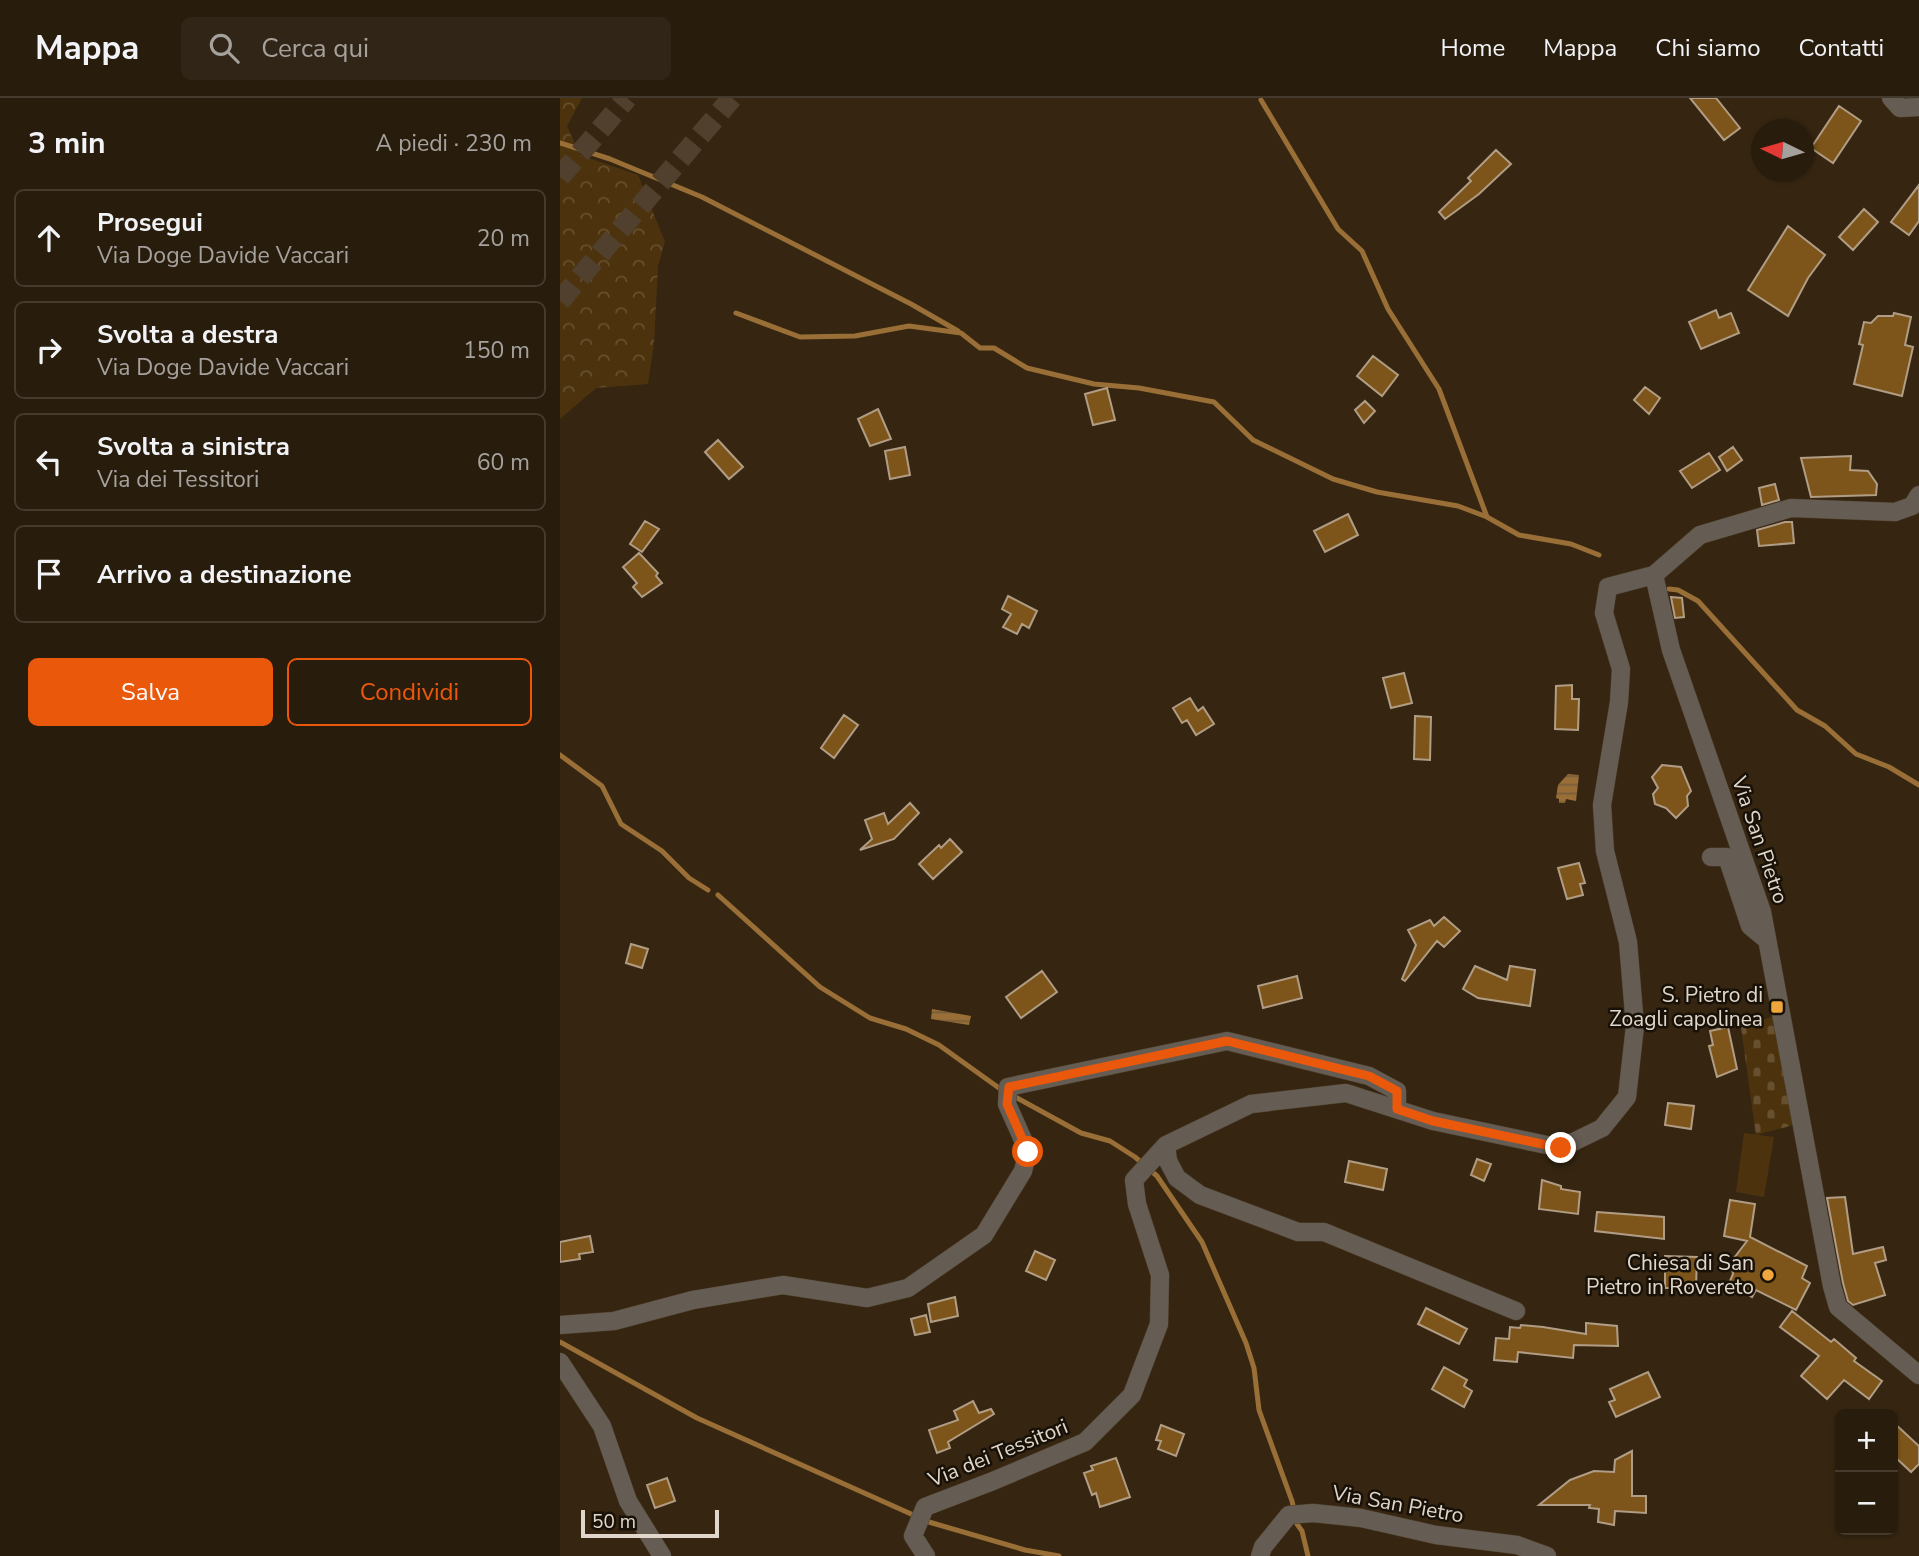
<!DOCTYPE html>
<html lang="it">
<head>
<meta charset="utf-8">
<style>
  :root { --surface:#281c0d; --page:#302516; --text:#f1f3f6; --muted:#a5a19d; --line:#443a2e; --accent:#ea580c }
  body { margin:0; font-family:"Nunito Sans",sans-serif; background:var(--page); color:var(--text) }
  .controls { position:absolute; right:21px; bottom:21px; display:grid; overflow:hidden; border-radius:10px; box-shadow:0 2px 5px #0004 }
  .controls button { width:63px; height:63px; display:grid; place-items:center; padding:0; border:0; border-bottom:2px solid var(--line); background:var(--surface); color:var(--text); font:35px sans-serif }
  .compass { position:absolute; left:1191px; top:21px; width:63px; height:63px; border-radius:50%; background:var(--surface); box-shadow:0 2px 5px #0004; rotate:275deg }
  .scale { position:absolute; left:21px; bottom:18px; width:138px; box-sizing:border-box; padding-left:7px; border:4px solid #e0d6c9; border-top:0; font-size:19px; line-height:24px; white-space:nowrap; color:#e0d6c9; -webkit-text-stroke:5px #181108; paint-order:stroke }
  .stop { position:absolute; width:21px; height:21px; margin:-16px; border:5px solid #ea580c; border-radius:50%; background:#fff }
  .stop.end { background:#ea580c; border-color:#fff; box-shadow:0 2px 7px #0008 }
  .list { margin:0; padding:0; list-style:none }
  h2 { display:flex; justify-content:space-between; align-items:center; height:91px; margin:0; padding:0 28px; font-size:30px }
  h2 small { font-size:23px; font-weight:400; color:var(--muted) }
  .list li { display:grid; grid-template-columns:46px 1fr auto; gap:21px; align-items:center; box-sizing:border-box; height:98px; margin:0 14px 14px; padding:0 14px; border:2px solid var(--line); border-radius:10px }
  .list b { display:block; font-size:26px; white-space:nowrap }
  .list p { margin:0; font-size:23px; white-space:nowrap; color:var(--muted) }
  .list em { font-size:23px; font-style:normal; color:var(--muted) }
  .actions { display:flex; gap:14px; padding:21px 28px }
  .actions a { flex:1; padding:16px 0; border:2px solid var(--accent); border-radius:10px; text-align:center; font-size:24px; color:var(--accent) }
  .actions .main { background:var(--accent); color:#fff }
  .icon { flex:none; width:38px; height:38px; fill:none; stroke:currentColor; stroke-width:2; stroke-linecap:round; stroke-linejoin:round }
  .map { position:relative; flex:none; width:1359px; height:1458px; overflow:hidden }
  header { display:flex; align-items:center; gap:42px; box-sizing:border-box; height:98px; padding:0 35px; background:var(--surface); border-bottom:2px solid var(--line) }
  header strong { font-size:33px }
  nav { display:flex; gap:38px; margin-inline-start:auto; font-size:24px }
  .search { width:490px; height:63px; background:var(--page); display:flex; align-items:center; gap:18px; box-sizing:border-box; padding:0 24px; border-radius:10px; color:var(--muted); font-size:26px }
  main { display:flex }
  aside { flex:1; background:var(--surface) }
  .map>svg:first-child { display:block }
</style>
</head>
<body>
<header>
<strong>Mappa</strong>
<div class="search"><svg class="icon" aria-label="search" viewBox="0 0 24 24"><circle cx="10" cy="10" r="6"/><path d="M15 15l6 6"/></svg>Cerca qui</div>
<nav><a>Home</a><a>Mappa</a><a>Chi siamo</a><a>Contatti</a></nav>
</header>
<main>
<aside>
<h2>3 min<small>A piedi · 230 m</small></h2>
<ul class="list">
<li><svg class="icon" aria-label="ahead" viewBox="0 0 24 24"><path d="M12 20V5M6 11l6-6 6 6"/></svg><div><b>Prosegui</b><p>Via Doge Davide Vaccari</p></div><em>20 m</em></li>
<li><svg class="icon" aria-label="right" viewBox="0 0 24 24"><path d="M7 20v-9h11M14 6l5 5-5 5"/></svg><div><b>Svolta a destra</b><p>Via Doge Davide Vaccari</p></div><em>150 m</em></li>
<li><svg class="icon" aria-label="left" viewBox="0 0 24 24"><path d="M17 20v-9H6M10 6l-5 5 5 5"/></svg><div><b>Svolta a sinistra</b><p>Via dei Tessitori</p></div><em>60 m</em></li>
<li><svg class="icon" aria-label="arrive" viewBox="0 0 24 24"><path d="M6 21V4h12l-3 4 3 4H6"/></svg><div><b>Arrivo a destinazione</b></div></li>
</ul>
<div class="actions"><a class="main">Salva</a><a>Condividi</a></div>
</aside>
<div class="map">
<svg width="1359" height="1458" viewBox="0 0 1359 1458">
  <defs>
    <pattern id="forest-crowns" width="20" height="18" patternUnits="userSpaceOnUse" patternTransform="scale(1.75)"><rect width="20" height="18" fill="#4c330d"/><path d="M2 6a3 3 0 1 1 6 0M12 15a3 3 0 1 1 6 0" fill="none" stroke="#66502f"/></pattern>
    <pattern id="cemetery-stones" width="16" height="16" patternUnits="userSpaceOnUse" patternTransform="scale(1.75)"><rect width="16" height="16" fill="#4c330d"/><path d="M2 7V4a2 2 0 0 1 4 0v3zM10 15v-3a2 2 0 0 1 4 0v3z" fill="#66502f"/></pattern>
    <pattern id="water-rules" width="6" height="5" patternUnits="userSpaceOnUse" patternTransform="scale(1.75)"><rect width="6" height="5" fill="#996f37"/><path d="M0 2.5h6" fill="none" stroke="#775c39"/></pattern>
  </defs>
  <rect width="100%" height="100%" fill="#362611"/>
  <path fill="#4c330d" d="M 1184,1035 L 1214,1039 L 1204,1099 L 1176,1094 Z"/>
  <path fill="url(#forest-crowns)" d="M 0,0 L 22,0 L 7,28 L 20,57 L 78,77 L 105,144 L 98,168 L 94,245 L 88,286 L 36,290 L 0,321 Z"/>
  <path fill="url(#cemetery-stones)" d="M 1221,916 L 1241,1025 L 1196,1037 L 1181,929 Z"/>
  <path fill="url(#water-rules)" d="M 1008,676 L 1019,677 L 1016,703 L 1006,701 L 1005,705 L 999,705 L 999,701 L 996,700 L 998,687 Z
    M 372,911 L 411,918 L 409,927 L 371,921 Z"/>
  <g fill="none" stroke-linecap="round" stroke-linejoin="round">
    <path stroke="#996f37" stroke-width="5" d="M 701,2 L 778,131 L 802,153 L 828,211 L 879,291 L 927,419
      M 0,45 L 50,61 L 142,99 L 351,206 L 398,233
      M 176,215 L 240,239 L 295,238 L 349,228 L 401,235 L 420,250 L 434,250 L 467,270 L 534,286 L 579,290 L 654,304 L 693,342 L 773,381 L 817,394 L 898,408 L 927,419 L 959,437 L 1011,446 L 1039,457
      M 1109,491 L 1118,492 L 1138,503 L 1237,612 L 1265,628 L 1296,656 L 1329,669 L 1359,687
      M 0,657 L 42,688 L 61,726 L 102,753 L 129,780 L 148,792
      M 158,797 L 260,889 L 310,920 L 346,931 L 379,947 L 439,990 L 521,1035 L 550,1043 L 575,1059 L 597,1078 L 642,1144 L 686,1245 L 694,1270 L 699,1312 L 732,1403 L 737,1426 L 742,1433 L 748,1458
      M 0,1244 L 137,1320 L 369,1424 L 465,1452 L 499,1458"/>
  </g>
  <path fill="#7d551a" stroke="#b19d85" stroke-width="2" d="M 1130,0 L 1156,0 L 1180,30 L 1164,42 Z
    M 1279,8 L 1301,23 L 1273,65 L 1251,50 Z
    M 936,52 L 951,66 L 919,96 L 885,121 L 879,114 L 911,83 L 908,80 Z
    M 1359,87 L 1359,123 L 1349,137 L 1331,124 Z
    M 1304,111 L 1318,124 L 1293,152 L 1279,139 Z
    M 1228,128 L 1265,157 L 1248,180 L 1228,218 L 1188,192 Z
    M 1156,212 L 1159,220 L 1171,215 L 1179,235 L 1141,251 L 1129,224 Z
    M 1334,215 L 1351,219 L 1345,247 L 1353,249 L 1342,298 L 1294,286 L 1303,247 L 1299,246 L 1304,224 L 1311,225 L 1318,218 L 1333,218 Z
    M 813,258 L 838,277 L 822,298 L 797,278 Z
    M 1085,289 L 1100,300 L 1089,316 L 1074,302 Z
    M 547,290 L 555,322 L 533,327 L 525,296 Z
    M 805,303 L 815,313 L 804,325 L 795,312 Z
    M 318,311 L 331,341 L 310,348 L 298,321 Z
    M 158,342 L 183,369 L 169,381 L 145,354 Z
    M 345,349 L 350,377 L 330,381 L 325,353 Z
    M 1173,349 L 1182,362 L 1167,373 L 1159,359 Z
    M 1149,355 L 1160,372 L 1132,390 L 1120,373 Z
    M 1291,358 L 1290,372 L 1308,373 L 1317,386 L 1316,397 L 1251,399 L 1241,360 Z
    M 1215,386 L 1219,402 L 1202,407 L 1199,390 Z
    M 788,416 L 798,437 L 765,454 L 754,433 Z
    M 85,423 L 99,431 L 82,454 L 70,446 Z
    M 1225,424 L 1232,424 L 1234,445 L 1199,448 L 1197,432 Z
    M 79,455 L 98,475 L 96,478 L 102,485 L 82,499 L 73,489 L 77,485 L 63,469 Z
    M 448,498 L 477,513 L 469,530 L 462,526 L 457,536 L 443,529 L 451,516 L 442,511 Z
    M 1111,499 L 1122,500 L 1124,519 L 1115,520 Z
    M 844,575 L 852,605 L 831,610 L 823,580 Z
    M 1012,587 L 1012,601 L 1019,601 L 1018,632 L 995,631 L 996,588 Z
    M 630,600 L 638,613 L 643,609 L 654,626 L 636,637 L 627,622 L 622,625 L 613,610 Z
    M 284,617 L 298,627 L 274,660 L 261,650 Z
    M 855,618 L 871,619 L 870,662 L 854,661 Z
    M 1102,667 L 1121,669 L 1131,693 L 1127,698 L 1128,708 L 1116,720 L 1106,710 L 1095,706 L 1093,696 L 1098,690 L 1092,679 Z
    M 350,705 L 359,715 L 334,741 L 300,752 L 312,741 L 305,722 L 324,715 L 328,726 Z
    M 390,741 L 402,754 L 373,781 L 359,766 L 379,747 L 381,750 Z
    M 1019,765 L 1025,785 L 1020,786 L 1023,797 L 1007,801 L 998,770 Z
    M 884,819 L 900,833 L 884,849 L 877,843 L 845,883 L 842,881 L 856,847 L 848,832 L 870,822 L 874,828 Z
    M 71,846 L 88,851 L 82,870 L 66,865 Z
    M 915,868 L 947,882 L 950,868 L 975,872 L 970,908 L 918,900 L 903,891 Z
    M 482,873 L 497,894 L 461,920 L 446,899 Z
    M 737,878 L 742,900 L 703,910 L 698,888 Z
    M 1168,929 L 1177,971 L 1157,979 L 1149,948 L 1153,947 L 1150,933 Z
    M 1108,1005 L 1134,1008 L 1131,1031 L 1105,1027 Z
    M 917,1061 L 931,1066 L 924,1083 L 911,1077 Z
    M 789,1063 L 827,1071 L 823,1092 L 785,1084 Z
    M 982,1082 L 1001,1088 L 1001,1091 L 1020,1094 L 1018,1116 L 979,1111 Z
    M 1285,1099 L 1293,1156 L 1323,1149 L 1326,1162 L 1315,1165 L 1325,1197 L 1293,1207 L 1288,1203 L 1283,1185 L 1267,1100 Z
    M 1170,1102 L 1195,1106 L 1190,1139 L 1247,1168 L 1242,1180 L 1250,1185 L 1236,1212 L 1196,1192 L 1192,1199 L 1169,1185 L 1173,1176 L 1171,1164 L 1187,1143 L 1164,1138 Z
    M 1037,1114 L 1104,1119 L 1104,1141 L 1035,1133 Z
    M 30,1138 L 33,1154 L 19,1156 L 20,1161 L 0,1164 L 0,1144 Z
    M 475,1153 L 495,1162 L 486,1182 L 466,1173 Z
    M 1105,1158 L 1137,1159 L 1136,1190 L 1105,1190 Z
    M 395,1199 L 398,1218 L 371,1224 L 368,1206 Z
    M 866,1210 L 907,1231 L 899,1246 L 858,1226 Z
    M 1232,1213 L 1271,1244 L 1274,1241 L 1296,1260 L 1294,1263 L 1322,1283 L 1309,1301 L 1284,1282 L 1267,1301 L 1241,1278 L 1259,1258 L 1220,1229 Z
    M 366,1217 L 370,1234 L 355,1237 L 351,1221 Z
    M 1026,1225 L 1057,1228 L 1058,1248 L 1014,1247 L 1013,1260 L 958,1254 L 957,1264 L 934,1262 L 936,1240 L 949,1241 L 950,1229 L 960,1230 L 961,1227 L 983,1229 L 1026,1236 Z
    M 884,1269 L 907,1282 L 904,1288 L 912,1293 L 904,1309 L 872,1291 Z
    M 1088,1274 L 1100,1299 L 1056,1319 L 1049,1304 L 1055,1302 L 1050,1291 Z
    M 413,1303 L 419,1315 L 431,1311 L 434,1316 L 388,1344 L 390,1350 L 377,1355 L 369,1332 L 398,1322 L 394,1313 Z
    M 1333,1324 L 1359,1348 L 1359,1366 L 1351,1374 L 1333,1357 Z
    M 601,1327 L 624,1336 L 616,1358 L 598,1351 L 601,1343 L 596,1342 Z
    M 1072,1353 L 1072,1398 L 1086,1398 L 1086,1415 L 1055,1413 L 1054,1427 L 1038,1424 L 1039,1411 L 1029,1410 L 1030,1407 L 979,1407 L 1010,1382 L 1034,1373 L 1054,1374 L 1055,1362 Z
    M 556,1360 L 570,1399 L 540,1409 L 536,1395 L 532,1397 L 524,1375 L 533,1372 L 531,1368 Z
    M 107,1380 L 115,1403 L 95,1410 L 87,1387 Z"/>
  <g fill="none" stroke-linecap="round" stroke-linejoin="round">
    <path stroke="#50402d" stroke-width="21" stroke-dasharray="21 10" stroke-linecap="butt" d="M 0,79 L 67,0
      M 0,203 L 172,0"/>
    <g stroke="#51422e" stroke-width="19">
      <path id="minor" d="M 1331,0 L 1340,10 L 1359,9
        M 1359,397 L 1352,408 L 1335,414 L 1231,410 L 1140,437 L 1094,477 L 1111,552 L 1202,814 L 1272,1188 L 1278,1209 L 1359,1277
        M 1151,759 L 1167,759 L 1190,828 L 1207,842
        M 606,1047 L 608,1063 L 617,1080 L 640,1097 L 738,1134 L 764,1134 L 956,1213
        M 0,1227 L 54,1223 L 133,1202 L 223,1187 L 307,1200 L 348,1190 L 424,1137 L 463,1073 L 468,1053 L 447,1006 L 448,989 L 667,943 L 809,978 L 837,993 L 837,1011
        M 0,1264 L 42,1328 L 68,1403 L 102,1458
        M 366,1458 L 353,1438 L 365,1409 L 433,1383 L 525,1344 L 572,1297 L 599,1226 L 600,1177 L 577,1106 L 574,1082 L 606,1047 L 691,1006 L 786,995 L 873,1023 L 1001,1050 L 1042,1030 L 1067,999 L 1075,928 L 1068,844 L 1045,753 L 1042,707 L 1059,604 L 1061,571 L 1044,515 L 1048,489 L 1094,477
        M 700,1458 L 703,1449 L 729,1417 L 753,1415 L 801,1420 L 876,1437 L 957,1447 L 987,1458"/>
    </g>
    <use href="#minor" stroke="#655d53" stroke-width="18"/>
  </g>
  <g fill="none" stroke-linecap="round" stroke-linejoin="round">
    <path stroke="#ea580c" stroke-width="9" d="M 468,1054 L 447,1006 L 449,989 L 667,943 L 809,978 L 837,993 L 837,1011 L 873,1023 L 1001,1050"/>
  </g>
  <g fill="#efa73d" stroke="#181108" stroke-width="2.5">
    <rect x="1210" y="902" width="14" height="14" rx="3.5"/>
    <circle cx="1208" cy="1177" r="7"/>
  </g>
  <g text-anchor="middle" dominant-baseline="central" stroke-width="5" stroke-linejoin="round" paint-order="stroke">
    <g font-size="21" fill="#e0d6c9" stroke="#181108">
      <text transform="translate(1200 742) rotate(71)">Via San Pietro</text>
      <text transform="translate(438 1355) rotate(-22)">Via dei Tessitori</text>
      <text transform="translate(838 1406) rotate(10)">Via San Pietro</text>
    </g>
    <g font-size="21" fill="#e0d6c9" stroke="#181108" text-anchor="end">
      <text x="1203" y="897">S. Pietro di<tspan x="1203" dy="24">Zoagli capolinea</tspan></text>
      <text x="1194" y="1165">Chiesa di San<tspan x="1194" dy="24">Pietro in Rovereto</tspan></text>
    </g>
  </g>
</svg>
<div class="controls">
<button>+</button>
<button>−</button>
</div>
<svg class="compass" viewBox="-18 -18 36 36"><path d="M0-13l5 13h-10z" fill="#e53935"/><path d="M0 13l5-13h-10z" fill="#a5a19d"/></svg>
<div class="scale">50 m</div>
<div class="stop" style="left:468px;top:1054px"></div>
<div class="stop end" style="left:1001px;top:1050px"></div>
</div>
</main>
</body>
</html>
